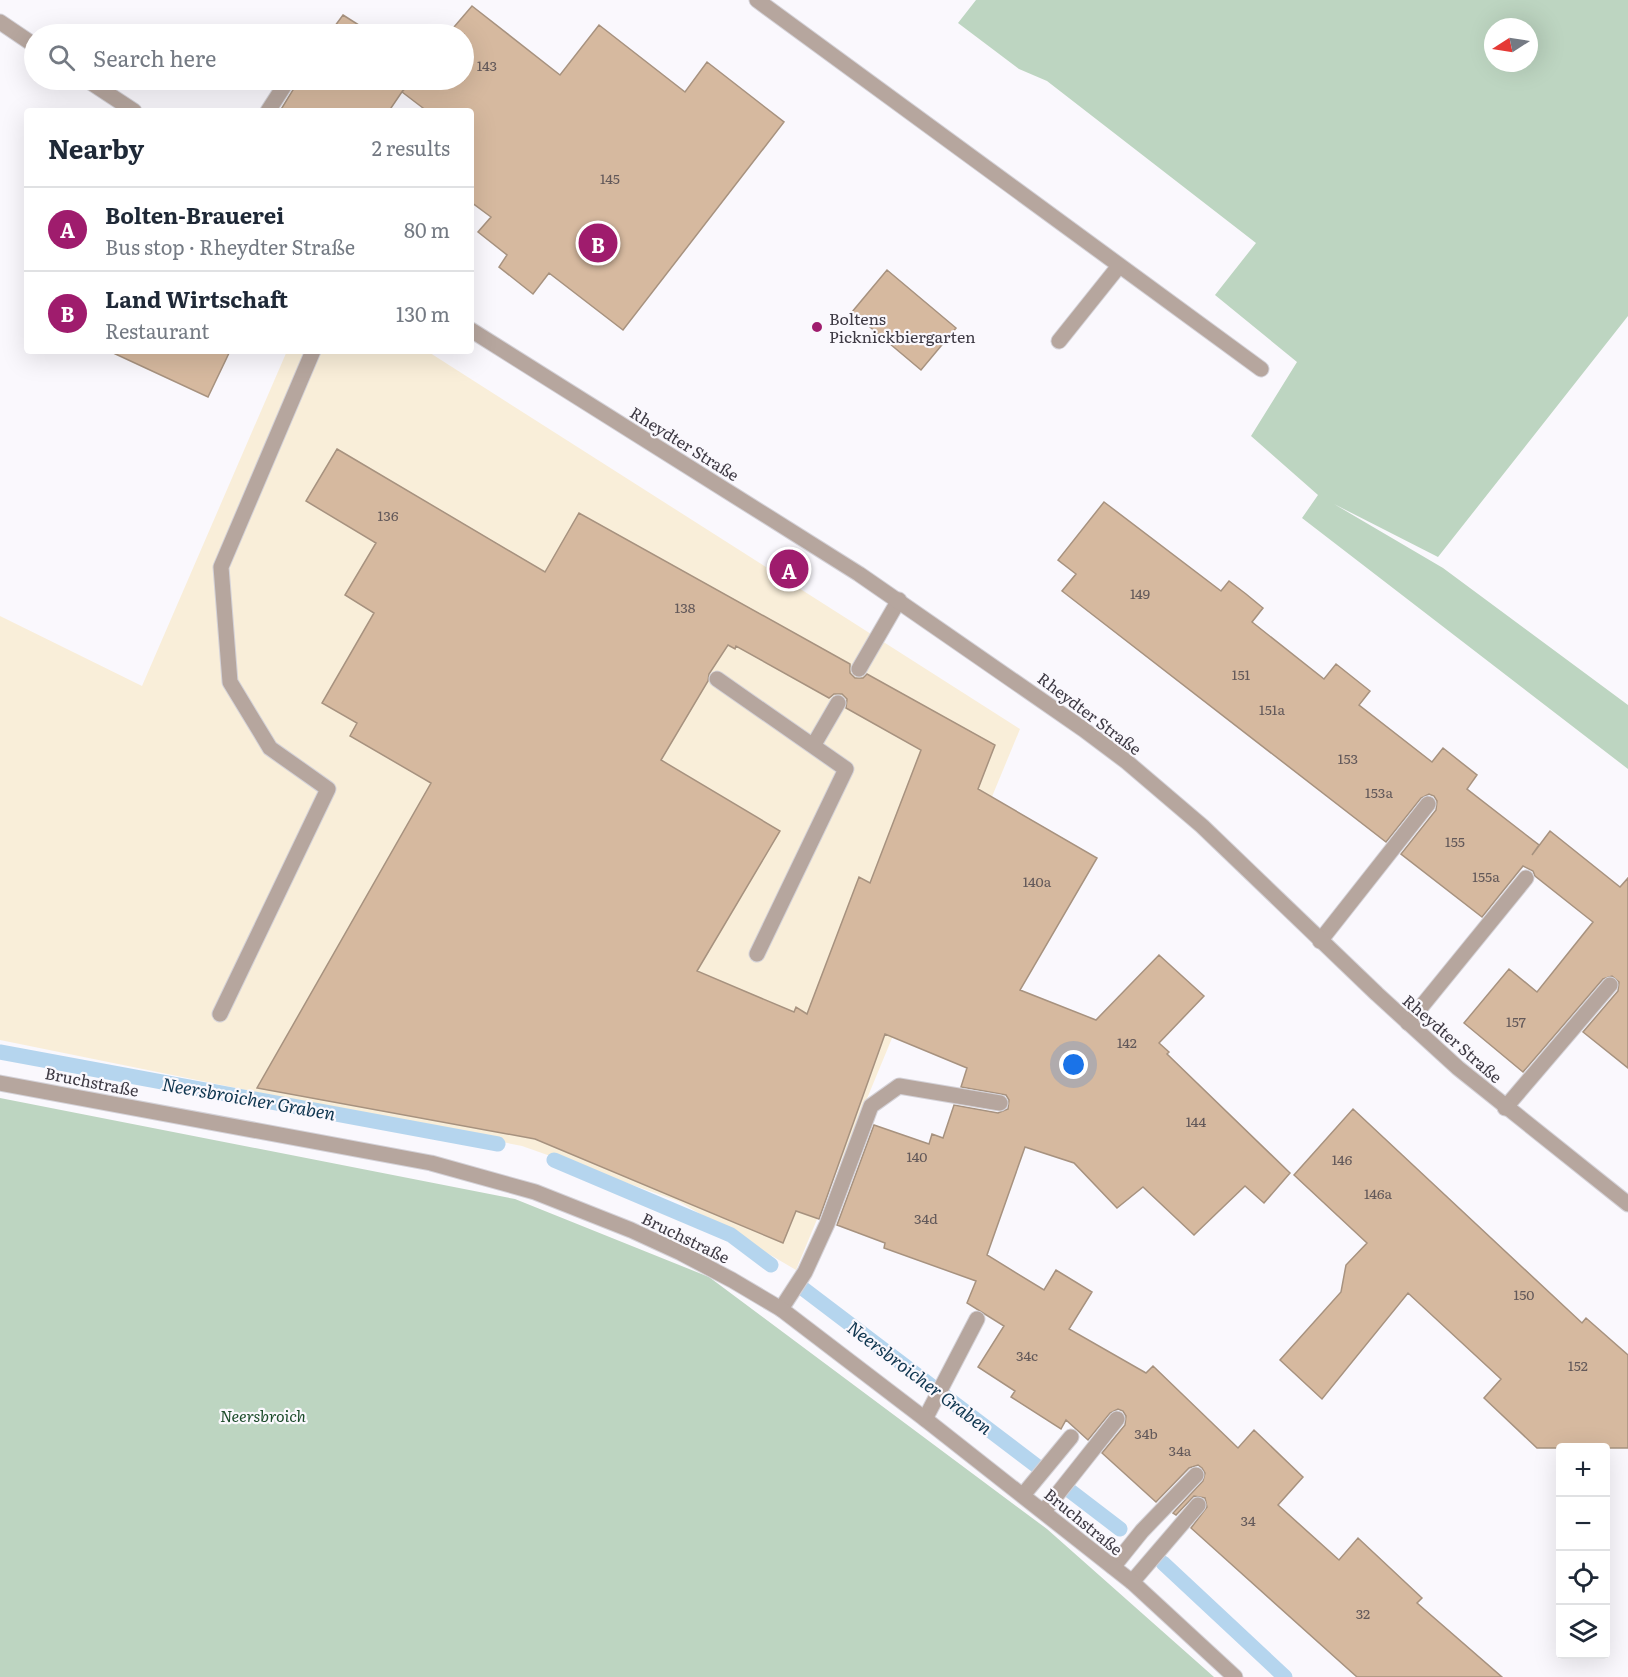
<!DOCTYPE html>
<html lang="en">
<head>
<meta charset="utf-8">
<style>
  :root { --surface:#fff; --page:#f2f2f3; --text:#1f2937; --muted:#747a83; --line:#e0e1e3; --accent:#9f1c6d }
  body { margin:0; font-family:Literata,serif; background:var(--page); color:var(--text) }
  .controls { position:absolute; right:18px; bottom:18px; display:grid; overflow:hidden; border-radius:6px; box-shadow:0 6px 24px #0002 }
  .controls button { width:54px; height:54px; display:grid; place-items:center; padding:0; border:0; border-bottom:2px solid var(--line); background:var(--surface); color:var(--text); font:30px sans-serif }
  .compass { position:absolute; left:1484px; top:18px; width:54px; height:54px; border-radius:50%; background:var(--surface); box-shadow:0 6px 24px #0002; rotate:258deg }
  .you { position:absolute; left:1074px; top:1065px; width:21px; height:21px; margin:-15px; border:4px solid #fff; border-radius:50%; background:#1a73e8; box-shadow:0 0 0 9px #1a73e833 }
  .badge { display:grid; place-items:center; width:39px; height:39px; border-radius:50%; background:var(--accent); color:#fff; font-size:20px; font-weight:700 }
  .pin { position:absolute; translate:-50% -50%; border:3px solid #fff; box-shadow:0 2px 6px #0006 }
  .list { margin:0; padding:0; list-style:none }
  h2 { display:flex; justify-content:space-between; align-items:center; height:78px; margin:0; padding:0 24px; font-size:26px }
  h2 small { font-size:20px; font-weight:400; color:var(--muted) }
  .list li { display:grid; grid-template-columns:39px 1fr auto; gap:18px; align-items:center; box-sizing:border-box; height:84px; padding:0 24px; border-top:2px solid var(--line) }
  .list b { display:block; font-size:22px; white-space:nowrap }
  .list p { margin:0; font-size:20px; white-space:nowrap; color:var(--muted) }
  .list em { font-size:20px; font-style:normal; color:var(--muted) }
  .icon { flex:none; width:33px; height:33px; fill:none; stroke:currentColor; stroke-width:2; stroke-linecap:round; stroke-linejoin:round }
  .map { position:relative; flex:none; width:1628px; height:1677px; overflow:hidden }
  .search { position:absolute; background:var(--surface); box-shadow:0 6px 24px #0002; left:24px; top:24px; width:450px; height:66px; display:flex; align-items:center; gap:15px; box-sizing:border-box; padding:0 21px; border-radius:33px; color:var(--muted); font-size:22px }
  .panel { position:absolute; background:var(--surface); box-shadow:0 6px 24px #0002; left:24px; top:108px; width:450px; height:246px; border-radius:6px }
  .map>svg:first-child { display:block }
</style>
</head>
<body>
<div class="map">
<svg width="1628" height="1677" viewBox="0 0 1628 1677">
  <rect width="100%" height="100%" fill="#faf8fd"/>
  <path fill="#f9eed9" d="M 287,351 L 427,351 L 1020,729 L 796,1270 L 678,1201 L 522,1146 L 0,1040 L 0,616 L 142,686 Z"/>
  <path fill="#bdd5c1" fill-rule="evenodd" d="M 976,0 L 1628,0 L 1628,316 L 1438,557 L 1334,504 L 1443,568 L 1628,705 L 1628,769 L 1302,518 L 1318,495 L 1251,436 L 1297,362 L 1215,295 L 1256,243 L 1047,81 L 1019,69 L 958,23 ZM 1493,27 L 1529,27 L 1529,63 L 1493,63 Z
    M 0,1098 L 515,1199 L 709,1277 L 1047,1529 L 1214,1677 L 0,1677 Z"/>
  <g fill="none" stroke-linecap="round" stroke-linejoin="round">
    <path stroke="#b5d5ee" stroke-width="15" d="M 0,1052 L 498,1144
      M 554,1160 L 731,1235 L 771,1265
      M 797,1284 L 1042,1470
      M 1069,1490 L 1120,1529
      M 1163,1563 L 1285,1677"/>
  </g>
  <path fill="#d6b99f" stroke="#a7927f" stroke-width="1.5" fill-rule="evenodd" d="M 472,6 L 560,75 L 599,25 L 685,92 L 707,62 L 784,122 L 623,330 L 549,273 L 533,294 L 499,267 L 507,255 L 478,232 L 491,217 L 471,202 L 471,111 L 427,111 L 402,92 L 412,80 L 464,80 L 464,34 L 448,34 Z
    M 343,15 L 373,34 L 329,34 Z
    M 299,80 L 410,80 L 389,111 L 280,111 Z
    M 887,270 L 956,328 L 921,370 L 852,312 Z
    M 109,351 L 230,351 L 208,397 Z
    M 337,449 L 545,572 L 579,513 L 850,664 L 850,673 L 855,678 L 863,678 L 867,674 L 995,745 L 978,789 L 1097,858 L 1020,990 L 1096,1020 L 1159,955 L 1204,996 L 1159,1043 L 1169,1052 L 1167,1054 L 1290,1173 L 1264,1203 L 1245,1186 L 1194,1235 L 1143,1187 L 1117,1208 L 1074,1163 L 1025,1147 L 987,1255 L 1044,1290 L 1056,1270 L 1092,1292 L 1069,1329 L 1146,1373 L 1153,1366 L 1238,1448 L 1254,1430 L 1303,1477 L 1278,1505 L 1339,1560 L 1358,1538 L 1422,1598 L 1417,1603 L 1502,1677 L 1357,1677 L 1191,1528 L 1207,1507 L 1205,1498 L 1194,1496 L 1176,1515 L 1173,1513 L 1203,1481 L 1205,1473 L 1202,1468 L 1198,1465 L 1189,1468 L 1156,1502 L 1102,1453 L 1125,1425 L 1126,1416 L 1123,1411 L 1118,1409 L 1110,1413 L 1088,1440 L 1066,1420 L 1061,1429 L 1011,1397 L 1015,1391 L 978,1367 L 1004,1326 L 967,1303 L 976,1281 L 884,1248 L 885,1243 L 837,1225 L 874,1125 L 929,1144 L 932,1134 L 943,1138 L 954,1105 L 998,1113 L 1008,1109 L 1009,1100 L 1006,1095 L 961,1087 L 967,1068 L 885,1034 L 819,1219 L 796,1211 L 783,1243 L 535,1139 L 257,1088 L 431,783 L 350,736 L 357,723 L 322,703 L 374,613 L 345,595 L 376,543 L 306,501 ZM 728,645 L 735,649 L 736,646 L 829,698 L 834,694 L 842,694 L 847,699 L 846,708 L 921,750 L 870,883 L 859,877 L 807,1014 L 796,1007 L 794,1012 L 697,971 L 780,831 L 661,760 L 708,681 L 709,674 Z
    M 1104,502 L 1221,591 L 1229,581 L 1246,594 L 1263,608 L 1252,622 L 1324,679 L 1336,664 L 1370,691 L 1359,705 L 1432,762 L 1443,748 L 1477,775 L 1467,789 L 1539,845 L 1532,855 L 1550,831 L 1620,887 L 1628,878 L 1628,1068 L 1583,1032 L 1618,991 L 1619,982 L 1612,976 L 1603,979 L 1523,1072 L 1464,1023 L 1509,969 L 1537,992 L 1593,922 L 1535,876 L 1533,871 L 1523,866 L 1482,917 L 1401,854 L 1436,810 L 1437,801 L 1434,796 L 1429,794 L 1421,798 L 1386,842 L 1062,591 L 1076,574 L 1058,560 Z
    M 1353,1109 L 1582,1323 L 1586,1318 L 1628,1355 L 1628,1448 L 1537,1448 L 1484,1398 L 1501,1379 L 1408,1293 L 1322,1399 L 1280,1360 L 1341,1292 L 1346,1265 L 1367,1243 L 1294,1175 Z"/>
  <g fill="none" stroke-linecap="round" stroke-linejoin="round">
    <g stroke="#d4d2d8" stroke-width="17">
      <path id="service" d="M 757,0 L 1261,369
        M 268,111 L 288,80
        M 1059,341 L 1119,266
        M 859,669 L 899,600
        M 717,679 L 846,769 L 757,954
        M 813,746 L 838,703
        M 1320,941 L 1428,804
        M 220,1014 L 328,789 L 270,748 L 230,682 L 221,567 L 313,351
        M 1408,1023 L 1526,878
        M 1505,1108 L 1610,985
        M 781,1309 L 805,1272 L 827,1224 L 871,1106 L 899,1086 L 1000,1103
        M 925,1419 L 977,1319
        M 1023,1495 L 1071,1437
        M 1044,1511 L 1117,1419
        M 1113,1567 L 1142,1531 L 1196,1475
        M 1132,1582 L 1198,1505"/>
    </g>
    <g stroke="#d4d2d8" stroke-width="17">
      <path id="minor" d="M 0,22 L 34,45
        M 87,80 L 134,111
        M 471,330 L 859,574 L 1083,729 L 1127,762 L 1202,826 L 1377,994 L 1458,1068 L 1628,1204
        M 0,1083 L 431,1163 L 535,1192 L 631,1230 L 681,1253 L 732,1280 L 781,1309 L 925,1419 L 1132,1582 L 1235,1677"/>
    </g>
    <use href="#service" stroke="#b6a69e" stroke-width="15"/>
    <use href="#minor" stroke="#b6a69e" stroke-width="15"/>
  </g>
  <circle fill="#9f1c6d" stroke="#faf8fd" stroke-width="2" cx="817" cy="327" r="6"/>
  <g text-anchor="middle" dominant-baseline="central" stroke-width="4.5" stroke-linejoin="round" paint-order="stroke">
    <g font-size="14" fill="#63595a">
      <text x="487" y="65">143</text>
      <text x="610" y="178">145</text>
      <text x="388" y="515">136</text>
      <text x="1140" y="593">149</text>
      <text x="685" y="607">138</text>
      <text x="1241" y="674">151</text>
      <text x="1272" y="709">151a</text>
      <text x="1348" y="758">153</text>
      <text x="1379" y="792">153a</text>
      <text x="1455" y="841">155</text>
      <text x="1486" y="876">155a</text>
      <text x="1037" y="881">140a</text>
      <text x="1516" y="1021">157</text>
      <text x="1127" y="1042">142</text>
      <text x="1196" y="1121">144</text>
      <text x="917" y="1156">140</text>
      <text x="1342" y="1159">146</text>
      <text x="1378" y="1193">146a</text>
      <text x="926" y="1218">34d</text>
      <text x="1524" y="1294">150</text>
      <text x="1027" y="1355">34c</text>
      <text x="1578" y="1365">152</text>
      <text x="1146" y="1433">34b</text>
      <text x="1180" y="1450">34a</text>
      <text x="1248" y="1520">34</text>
      <text x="1363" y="1613">32</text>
    </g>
    <g font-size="16" fill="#3d3943" stroke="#faf8fd" text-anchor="start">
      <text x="829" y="318">Boltens<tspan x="829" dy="18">Picknickbiergarten</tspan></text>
    </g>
    <g font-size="16" fill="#3d3943" stroke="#faf8fd">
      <text transform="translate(685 443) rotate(32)">Rheydter Straße</text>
      <text transform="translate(1090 713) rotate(37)">Rheydter Straße</text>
      <text transform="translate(1453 1038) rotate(41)">Rheydter Straße</text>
      <text transform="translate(92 1081) rotate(11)">Bruchstraße</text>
      <text transform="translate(686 1237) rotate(26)">Bruchstraße</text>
      <text transform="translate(1084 1521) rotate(39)">Bruchstraße</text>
    </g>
    <g font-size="16" font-style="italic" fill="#1b4b29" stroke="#faf8fd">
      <text x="263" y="1415">Neersbroich</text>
    </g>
    <g font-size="18" font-style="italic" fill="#0f3650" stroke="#faf8fd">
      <text transform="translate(249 1098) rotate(10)">Neersbroicher Graben</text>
      <text transform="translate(920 1377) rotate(37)">Neersbroicher Graben</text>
    </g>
  </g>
</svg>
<div class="controls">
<button>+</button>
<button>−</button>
<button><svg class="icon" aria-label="locate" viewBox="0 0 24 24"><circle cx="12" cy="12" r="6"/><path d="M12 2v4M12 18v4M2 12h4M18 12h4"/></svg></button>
<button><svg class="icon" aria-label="layers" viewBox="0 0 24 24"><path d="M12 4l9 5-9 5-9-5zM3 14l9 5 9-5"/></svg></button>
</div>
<svg class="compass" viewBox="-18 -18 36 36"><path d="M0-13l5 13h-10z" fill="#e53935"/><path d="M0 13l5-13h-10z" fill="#747a83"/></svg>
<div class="you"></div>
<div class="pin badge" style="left:789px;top:569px">A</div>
<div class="pin badge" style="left:598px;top:243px">B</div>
<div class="search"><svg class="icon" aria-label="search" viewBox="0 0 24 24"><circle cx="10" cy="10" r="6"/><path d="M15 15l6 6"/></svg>Search here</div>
<section class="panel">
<h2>Nearby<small>2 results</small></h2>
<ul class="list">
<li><span class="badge">A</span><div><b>Bolten-Brauerei</b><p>Bus stop · Rheydter Straße</p></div><em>80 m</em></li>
<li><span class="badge">B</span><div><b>Land Wirtschaft</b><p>Restaurant</p></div><em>130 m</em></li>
</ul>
</section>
</div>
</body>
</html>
